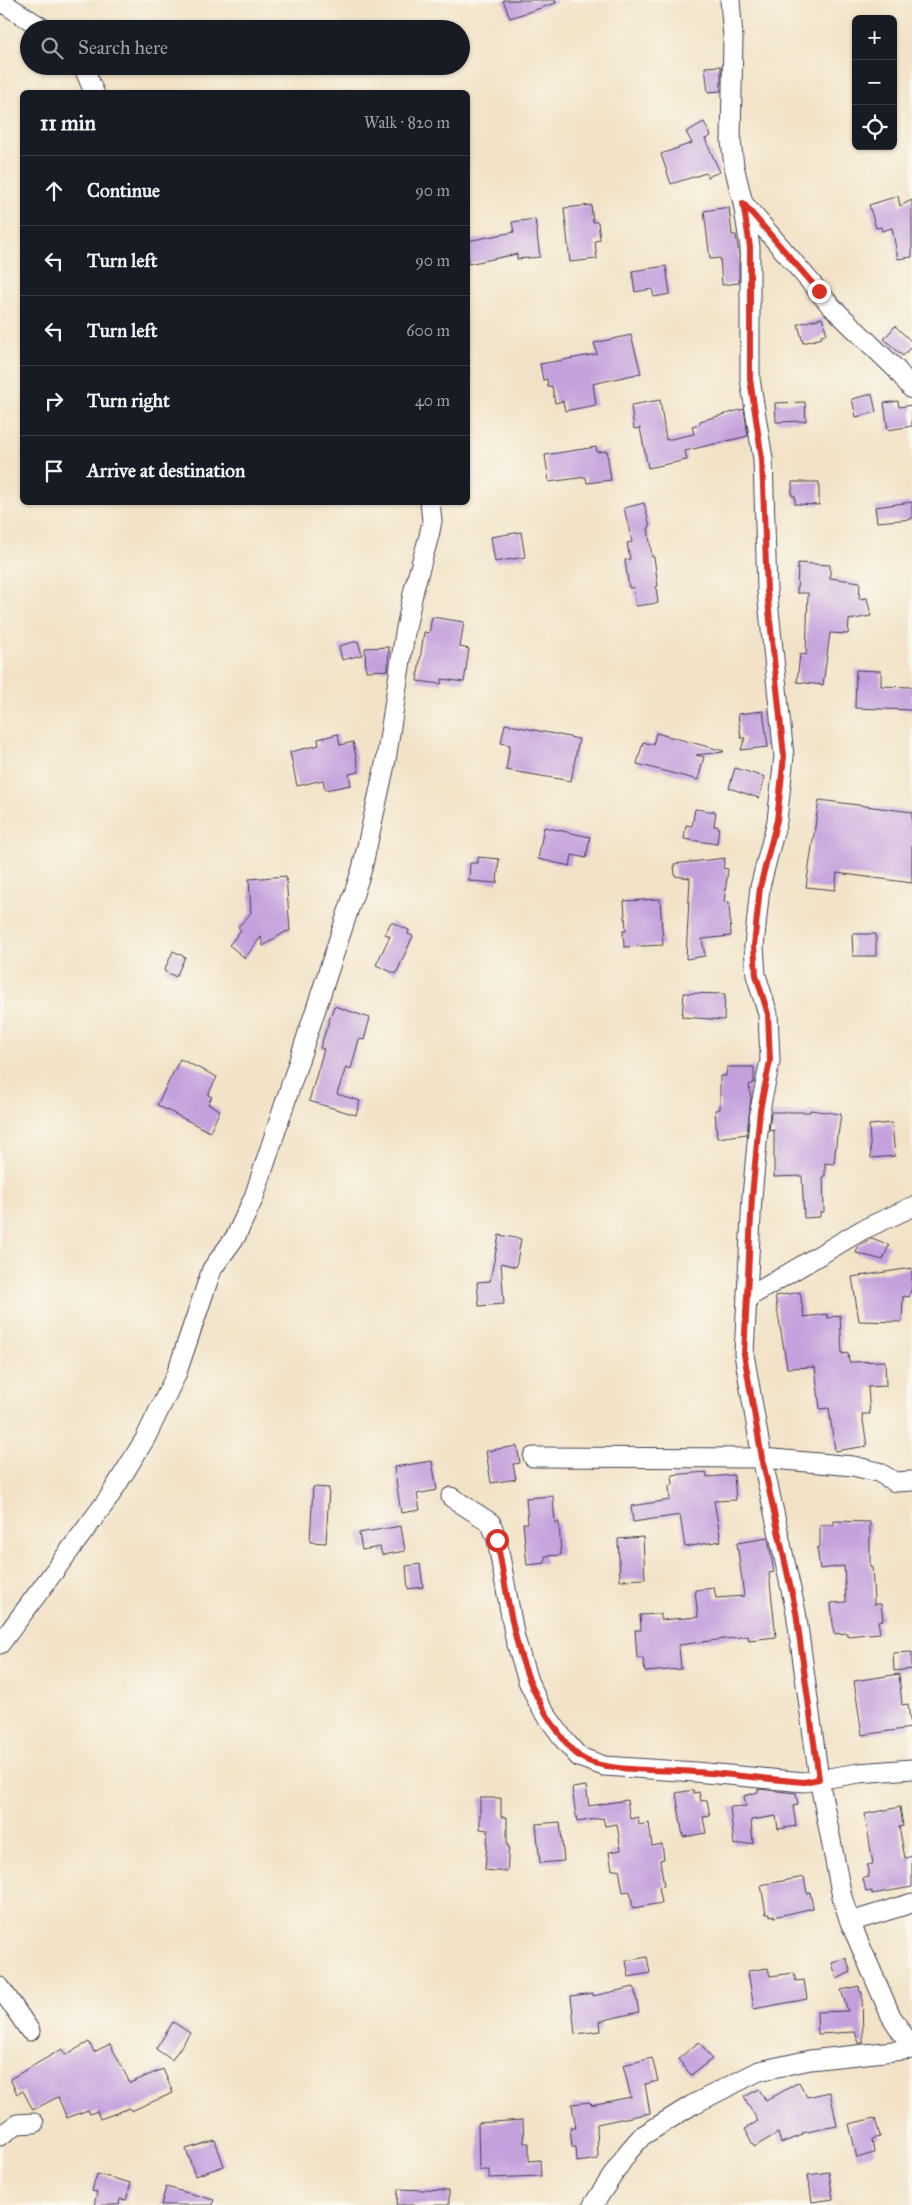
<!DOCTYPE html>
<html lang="en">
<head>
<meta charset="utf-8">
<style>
  :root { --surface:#171b24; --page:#20242c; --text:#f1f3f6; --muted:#9ea1a6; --line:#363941 }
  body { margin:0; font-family:"IM FELL Great Primer",serif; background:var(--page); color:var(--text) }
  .controls { position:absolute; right:15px; top:15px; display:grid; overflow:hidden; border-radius:8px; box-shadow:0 1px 4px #0004 }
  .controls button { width:45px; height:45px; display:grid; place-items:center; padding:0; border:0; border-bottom:1px solid var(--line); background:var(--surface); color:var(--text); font:25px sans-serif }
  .stop { position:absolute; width:15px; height:15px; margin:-11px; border:4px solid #d93025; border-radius:50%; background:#fff }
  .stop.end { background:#d93025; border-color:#fff; box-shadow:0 1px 5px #0008 }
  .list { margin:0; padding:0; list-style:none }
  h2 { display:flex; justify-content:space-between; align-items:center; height:65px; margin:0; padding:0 20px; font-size:21px }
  h2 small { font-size:16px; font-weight:400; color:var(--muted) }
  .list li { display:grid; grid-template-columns:32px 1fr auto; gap:15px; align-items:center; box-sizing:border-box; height:70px; padding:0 20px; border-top:1px solid var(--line) }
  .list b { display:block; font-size:19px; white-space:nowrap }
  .list em { font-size:16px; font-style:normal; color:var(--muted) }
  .icon { flex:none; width:28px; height:28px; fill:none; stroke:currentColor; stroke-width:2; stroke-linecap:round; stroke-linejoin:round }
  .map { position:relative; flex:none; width:912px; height:2205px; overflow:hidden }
  .search { position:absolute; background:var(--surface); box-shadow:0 1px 4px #0004; left:20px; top:20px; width:450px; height:55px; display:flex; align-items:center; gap:12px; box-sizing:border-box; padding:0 18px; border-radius:28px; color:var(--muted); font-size:19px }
  .panel { position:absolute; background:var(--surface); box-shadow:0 1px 4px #0004; left:20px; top:90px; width:450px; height:415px; border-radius:8px }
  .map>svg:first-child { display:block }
</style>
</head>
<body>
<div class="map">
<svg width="912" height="2205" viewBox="0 0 912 2205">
  <rect width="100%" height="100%" fill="#fbf7ec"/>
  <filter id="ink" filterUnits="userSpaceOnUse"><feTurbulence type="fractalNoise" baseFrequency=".02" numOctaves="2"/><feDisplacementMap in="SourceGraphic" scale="10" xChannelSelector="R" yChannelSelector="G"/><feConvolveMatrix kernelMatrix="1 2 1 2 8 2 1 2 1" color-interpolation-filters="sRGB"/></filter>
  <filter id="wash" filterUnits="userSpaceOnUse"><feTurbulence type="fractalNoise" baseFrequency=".0096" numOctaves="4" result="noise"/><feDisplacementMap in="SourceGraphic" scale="20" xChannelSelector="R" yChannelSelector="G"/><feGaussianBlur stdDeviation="1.12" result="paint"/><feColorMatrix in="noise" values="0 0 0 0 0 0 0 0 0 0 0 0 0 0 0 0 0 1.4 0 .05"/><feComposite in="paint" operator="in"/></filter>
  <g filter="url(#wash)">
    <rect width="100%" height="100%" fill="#f2e3c8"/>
    <g id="blocks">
      <path fill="#c4a1dd" d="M 503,0 L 555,0 L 556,3 L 510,18 Z
        M 721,66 L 721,91 L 708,92 L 705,67 Z
        M 704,122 L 711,136 L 705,139 L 720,172 L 707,177 L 706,173 L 671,184 L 661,154 L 692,143 L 686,132 Z
        M 898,196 L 900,206 L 912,200 L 912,257 L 898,259 L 892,228 L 882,231 L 881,227 L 876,228 L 869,205 Z
        M 591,205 L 593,222 L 598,222 L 600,240 L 595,241 L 597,259 L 570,262 L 564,208 Z
        M 729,207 L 732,235 L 736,235 L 739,254 L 739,283 L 722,285 L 720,258 L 710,259 L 704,211 Z
        M 535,219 L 540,257 L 517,259 L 517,254 L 468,264 L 468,241 L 514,232 L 512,222 Z
        M 666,266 L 670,294 L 654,297 L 652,289 L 635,292 L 632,271 Z
        M 822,318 L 827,334 L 821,335 L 822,338 L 803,343 L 798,324 Z
        M 895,326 L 912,342 L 912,346 L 903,356 L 884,339 Z
        M 631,335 L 641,373 L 593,384 L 596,405 L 565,411 L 563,401 L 555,403 L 552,386 L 548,387 L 547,379 L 543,380 L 540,364 L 597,354 L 594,343 Z
        M 872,394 L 876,412 L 856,417 L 852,399 Z
        M 660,400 L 666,440 L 694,434 L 692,426 L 700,424 L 700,421 L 744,409 L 748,436 L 685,451 L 687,460 L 648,468 L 640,428 L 634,429 L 631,405 Z
        M 898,401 L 899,407 L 912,405 L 912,426 L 888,430 L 884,403 Z
        M 805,402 L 806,421 L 776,422 L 775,403 Z
        M 596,447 L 597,452 L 607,451 L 611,480 L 587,483 L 586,477 L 549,482 L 545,455 Z
        M 792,482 L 819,482 L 819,505 L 795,504 L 795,496 L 792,496 Z
        M 912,502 L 912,519 L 877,522 L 875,507 Z
        M 644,503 L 650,527 L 648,528 L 652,557 L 654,557 L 658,586 L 656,587 L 658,603 L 636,606 L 633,587 L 629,588 L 625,560 L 630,559 L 627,543 L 632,542 L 624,508 Z
        M 521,532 L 525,557 L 495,562 L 491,537 Z
        M 798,563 L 830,565 L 830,578 L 860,582 L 859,599 L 867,598 L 871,616 L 849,620 L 848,634 L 830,633 L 823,685 L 797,682 L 800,654 L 806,655 L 808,593 L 797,593 Z
        M 432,617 L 464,622 L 460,647 L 469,649 L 464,682 L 442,679 L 441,684 L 417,681 L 424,632 L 429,633 Z
        M 358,641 L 362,655 L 342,660 L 339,646 Z
        M 389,647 L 388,670 L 366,671 L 365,648 Z
        M 856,670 L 881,671 L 881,686 L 912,687 L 912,710 L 855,708 Z
        M 763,711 L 768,747 L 741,750 L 745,738 L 741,738 L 738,714 Z
        M 505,724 L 579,739 L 571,781 L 506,770 L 510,745 L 501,743 Z
        M 656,733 L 724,751 L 723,752 L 696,755 L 704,757 L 698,780 L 637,764 L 643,742 L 653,745 Z
        M 338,734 L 340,745 L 353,742 L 359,772 L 349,774 L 351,785 L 325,790 L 323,780 L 297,786 L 290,752 L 319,745 L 318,739 Z
        M 735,768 L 765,777 L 759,798 L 729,788 Z
        M 819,800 L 912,812 L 912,883 L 837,873 L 835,890 L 806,887 Z
        M 695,809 L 716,812 L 714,826 L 719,827 L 717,844 L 684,839 L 686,825 L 692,826 Z
        M 544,827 L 590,837 L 586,858 L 572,855 L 570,866 L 538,859 Z
        M 478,857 L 499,859 L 497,883 L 469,881 L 470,863 L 478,863 Z
        M 725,858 L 723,868 L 728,869 L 724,902 L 729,902 L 731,936 L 702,939 L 705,956 L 686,959 L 690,878 L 675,876 L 674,864 Z
        M 286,876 L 290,931 L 285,932 L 263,946 L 261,937 L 245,958 L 229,945 L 241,930 L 238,927 L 251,913 L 249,879 Z
        M 660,899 L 663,945 L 624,947 L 623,931 L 626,931 L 624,901 Z
        M 391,922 L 409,930 L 408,934 L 413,936 L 396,974 L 376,965 L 390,936 L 385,934 Z
        M 852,934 L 876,934 L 876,956 L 853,956 Z
        M 173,951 L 185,957 L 176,977 L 164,971 Z
        M 684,993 L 725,994 L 724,1020 L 682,1017 Z
        M 334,1006 L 370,1018 L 364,1040 L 359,1039 L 351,1069 L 346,1067 L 337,1094 L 360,1101 L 356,1115 L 309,1101 L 324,1049 L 320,1048 Z
        M 180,1059 L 217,1077 L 208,1095 L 212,1097 L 208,1104 L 220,1110 L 210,1132 L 157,1105 Z
        M 727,1067 L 754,1067 L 754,1083 L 749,1085 L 751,1098 L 747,1134 L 717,1138 L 715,1110 L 720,1109 L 720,1076 L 726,1076 Z
        M 810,1110 L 841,1114 L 838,1135 L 837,1135 L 834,1164 L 825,1163 L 825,1176 L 823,1176 L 824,1212 L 820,1212 L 820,1217 L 804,1218 L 802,1176 L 774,1177 L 774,1130 L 769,1131 L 771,1112 L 810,1112 Z
        M 892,1123 L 895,1156 L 871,1158 L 869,1125 Z
        M 499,1235 L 521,1239 L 516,1267 L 501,1263 L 504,1304 L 479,1306 L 477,1282 L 490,1281 Z
        M 872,1238 L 889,1245 L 883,1260 L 856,1253 L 858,1246 Z
        M 912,1268 L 912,1287 L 909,1297 L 903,1296 L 902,1322 L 859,1321 L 852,1277 Z
        M 800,1292 L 804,1317 L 827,1314 L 828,1318 L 840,1315 L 842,1354 L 848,1353 L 849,1362 L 885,1361 L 886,1386 L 868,1387 L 870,1414 L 862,1414 L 867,1446 L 835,1451 L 829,1408 L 820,1409 L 815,1367 L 787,1368 L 775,1296 Z
        M 517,1446 L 520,1463 L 513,1464 L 516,1479 L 491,1483 L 486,1451 Z
        M 432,1461 L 437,1490 L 417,1494 L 420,1510 L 401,1513 L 394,1467 Z
        M 706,1472 L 707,1477 L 734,1475 L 736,1500 L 714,1501 L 721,1541 L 685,1547 L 680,1515 L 633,1522 L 631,1506 L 670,1500 L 669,1486 L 673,1485 L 672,1475 Z
        M 313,1487 L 329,1488 L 326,1543 L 310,1542 Z
        M 553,1496 L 555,1523 L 559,1522 L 561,1555 L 545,1556 L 545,1563 L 527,1565 L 523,1523 L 528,1523 L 526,1498 Z
        M 834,1521 L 870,1522 L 870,1567 L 872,1567 L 874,1601 L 874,1604 L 881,1604 L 883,1620 L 878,1621 L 880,1633 L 847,1636 L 847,1633 L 834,1634 L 831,1603 L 846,1602 L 844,1566 L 820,1569 L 817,1548 L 820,1547 L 820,1525 L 834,1525 Z
        M 401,1526 L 405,1551 L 382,1555 L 380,1547 L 362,1550 L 359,1533 Z
        M 643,1537 L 645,1579 L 620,1580 L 618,1539 Z
        M 768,1538 L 774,1572 L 769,1573 L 776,1637 L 749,1640 L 748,1636 L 679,1645 L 681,1669 L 645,1672 L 643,1658 L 637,1658 L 635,1630 L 641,1630 L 640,1615 L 661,1614 L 661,1620 L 698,1617 L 695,1590 L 714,1588 L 716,1598 L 744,1596 L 737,1543 Z
        M 420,1564 L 423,1587 L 408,1589 L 406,1566 Z
        M 912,1652 L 912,1669 L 894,1671 L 893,1653 Z
        M 899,1674 L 902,1705 L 908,1704 L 911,1728 L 862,1735 L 854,1681 Z
        M 586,1786 L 589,1806 L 627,1800 L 630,1819 L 638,1817 L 639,1825 L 649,1823 L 652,1846 L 662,1844 L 664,1859 L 660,1860 L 664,1886 L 659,1887 L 662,1903 L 633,1908 L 630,1891 L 623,1892 L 619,1869 L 612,1870 L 609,1852 L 621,1850 L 617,1824 L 605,1826 L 603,1818 L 577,1822 L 572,1788 Z
        M 758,1789 L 796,1793 L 798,1805 L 793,1806 L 796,1826 L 778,1829 L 776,1816 L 751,1820 L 753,1843 L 734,1845 L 730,1807 L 746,1806 L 744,1796 L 758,1792 Z
        M 693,1790 L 694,1793 L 699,1792 L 701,1801 L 707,1800 L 710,1816 L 703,1817 L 706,1833 L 683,1837 L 676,1793 Z
        M 480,1798 L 501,1798 L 501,1817 L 507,1817 L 507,1846 L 509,1846 L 507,1872 L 485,1870 L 488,1830 L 480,1829 Z
        M 900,1807 L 903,1826 L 899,1827 L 905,1858 L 912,1856 L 912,1887 L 872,1894 L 872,1891 L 866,1892 L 863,1878 L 869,1877 L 867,1865 L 873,1864 L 865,1814 Z
        M 560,1822 L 564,1861 L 540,1863 L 536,1824 Z
        M 804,1877 L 807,1893 L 810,1892 L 813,1908 L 774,1917 L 774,1915 L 770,1916 L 770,1914 L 766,1914 L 761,1885 Z
        M 647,1957 L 650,1973 L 629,1977 L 626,1961 Z
        M 846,1958 L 851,1972 L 837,1979 L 832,1963 Z
        M 768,1968 L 770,1976 L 794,1973 L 796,1981 L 804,1980 L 807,1999 L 754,2009 L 748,1971 Z
        M 859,1986 L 860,1992 L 862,1992 L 863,2043 L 859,2043 L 855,2032 L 818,2034 L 817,2012 L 848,2011 L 841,1990 Z
        M 634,1987 L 639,2012 L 600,2021 L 601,2031 L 575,2034 L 571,1996 L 593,1993 L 593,1996 Z
        M 173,2022 L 190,2033 L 172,2060 L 156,2049 Z
        M 89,2042 L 94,2052 L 110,2044 L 130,2083 L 163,2069 L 173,2093 L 131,2111 L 130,2108 L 100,2119 L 97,2111 L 90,2114 L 88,2110 L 67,2118 L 58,2097 L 33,2110 L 23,2091 L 17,2094 L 10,2079 L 62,2049 L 65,2055 Z
        M 699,2042 L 712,2059 L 691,2075 L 678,2059 Z
        M 652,2058 L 658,2081 L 645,2084 L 650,2113 L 597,2124 L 598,2159 L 577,2162 L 576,2147 L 572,2147 L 570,2128 L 576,2128 L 572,2104 L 590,2102 L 591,2105 L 631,2097 L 623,2065 Z
        M 799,2082 L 807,2097 L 830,2092 L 837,2126 L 802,2133 L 803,2135 L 781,2143 L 778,2133 L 754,2147 L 745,2129 L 758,2121 L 744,2097 L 759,2089 L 766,2101 Z
        M 875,2118 L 880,2137 L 872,2139 L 874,2153 L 857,2158 L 849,2124 Z
        M 523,2120 L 524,2143 L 529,2143 L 529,2161 L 540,2160 L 541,2176 L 489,2178 L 489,2170 L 479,2170 L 478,2123 Z
        M 215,2140 L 224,2166 L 195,2176 L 186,2149 Z
        M 829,2172 L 833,2199 L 812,2202 L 808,2175 Z
        M 97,2174 L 131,2183 L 126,2200 L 120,2199 L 119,2205 L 94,2205 L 97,2192 L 92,2191 Z
        M 166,2187 L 214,2200 L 213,2205 L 161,2205 Z
        M 398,2189 L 449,2191 L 449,2205 L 397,2205 Z"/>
    </g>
  </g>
  <g filter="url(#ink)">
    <use href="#blocks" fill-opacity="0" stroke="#413f50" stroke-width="1"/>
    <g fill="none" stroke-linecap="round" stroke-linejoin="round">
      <g stroke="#413f50" stroke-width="21">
        <path id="street" d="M 730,0 L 733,38 L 731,141 L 734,166 L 743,203 L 750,247 L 750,379 L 763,459 L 767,591 L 784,756 L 777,821 L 760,887 L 754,946 L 756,975 L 768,1014 L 770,1061 L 760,1110 L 752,1197 L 744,1354 L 762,1458 L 796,1612 L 819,1779 L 842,1897 L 850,1922 L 891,2016 L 912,2048
          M 0,1 L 44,29
          M 83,66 L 94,92
          M 743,203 L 831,306 L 897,370 L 912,389
          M 747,1298 L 862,1230 L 912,1207
          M 533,1457 L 762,1458 L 853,1466 L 878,1472 L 895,1482 L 912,1481
          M 451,1497 L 491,1523 L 497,1540 L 515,1638 L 528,1681 L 540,1706 L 565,1741 L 579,1757 L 604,1766 L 695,1772 L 804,1782 L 859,1773 L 912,1769
          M 0,1644 L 108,1499 L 145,1439 L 176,1375 L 212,1269 L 236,1236 L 254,1197 L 362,869 L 386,760 L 405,633 L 414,589 L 429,536 L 432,521 L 430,502
          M 850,1922 L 912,1903
          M 0,1987 L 30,2031
          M 0,2136 L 17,2124 L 34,2123
          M 593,2205 L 628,2152 L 642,2136 L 692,2105 L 759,2071 L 810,2060 L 912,2049"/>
      </g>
      <use href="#street" stroke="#fff" stroke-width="19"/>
    </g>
  </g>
  <g fill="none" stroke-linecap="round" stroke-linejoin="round" filter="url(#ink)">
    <path stroke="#d93025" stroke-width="6" d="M 497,1540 C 510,1608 515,1673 557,1730 C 563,1739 570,1750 579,1756 C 601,1773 666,1769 694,1772 C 731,1774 767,1779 804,1782 L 819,1779 L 796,1612 L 762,1458 L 744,1354 L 752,1197 L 760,1110 L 770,1061 L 768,1014 L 756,975 L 754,946 L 760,887 L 777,820 L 784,756 L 767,591 L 762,459 L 750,379 L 750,247 L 743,203 L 819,291"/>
  </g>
</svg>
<div class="controls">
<button>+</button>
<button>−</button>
<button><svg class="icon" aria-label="locate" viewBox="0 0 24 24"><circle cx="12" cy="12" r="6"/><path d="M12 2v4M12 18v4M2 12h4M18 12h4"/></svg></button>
</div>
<div class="stop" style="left:497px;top:1540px"></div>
<div class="stop end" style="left:819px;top:291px"></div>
<div class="search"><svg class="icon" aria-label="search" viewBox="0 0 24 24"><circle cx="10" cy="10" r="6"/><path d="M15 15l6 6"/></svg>Search here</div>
<section class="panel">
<h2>11 min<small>Walk · 820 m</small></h2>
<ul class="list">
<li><svg class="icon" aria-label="ahead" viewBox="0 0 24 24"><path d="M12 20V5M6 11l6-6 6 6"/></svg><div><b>Continue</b></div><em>90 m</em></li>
<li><svg class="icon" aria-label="left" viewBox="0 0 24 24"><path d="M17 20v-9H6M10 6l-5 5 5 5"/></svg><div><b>Turn left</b></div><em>90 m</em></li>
<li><svg class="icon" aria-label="left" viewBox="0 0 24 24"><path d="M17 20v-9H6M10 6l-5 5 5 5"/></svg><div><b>Turn left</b></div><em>600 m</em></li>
<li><svg class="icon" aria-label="right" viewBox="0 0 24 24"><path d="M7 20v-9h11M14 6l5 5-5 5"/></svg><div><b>Turn right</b></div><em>40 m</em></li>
<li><svg class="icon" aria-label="arrive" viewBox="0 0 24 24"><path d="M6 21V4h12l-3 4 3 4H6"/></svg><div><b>Arrive at destination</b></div></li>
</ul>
</section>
</div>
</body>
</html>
